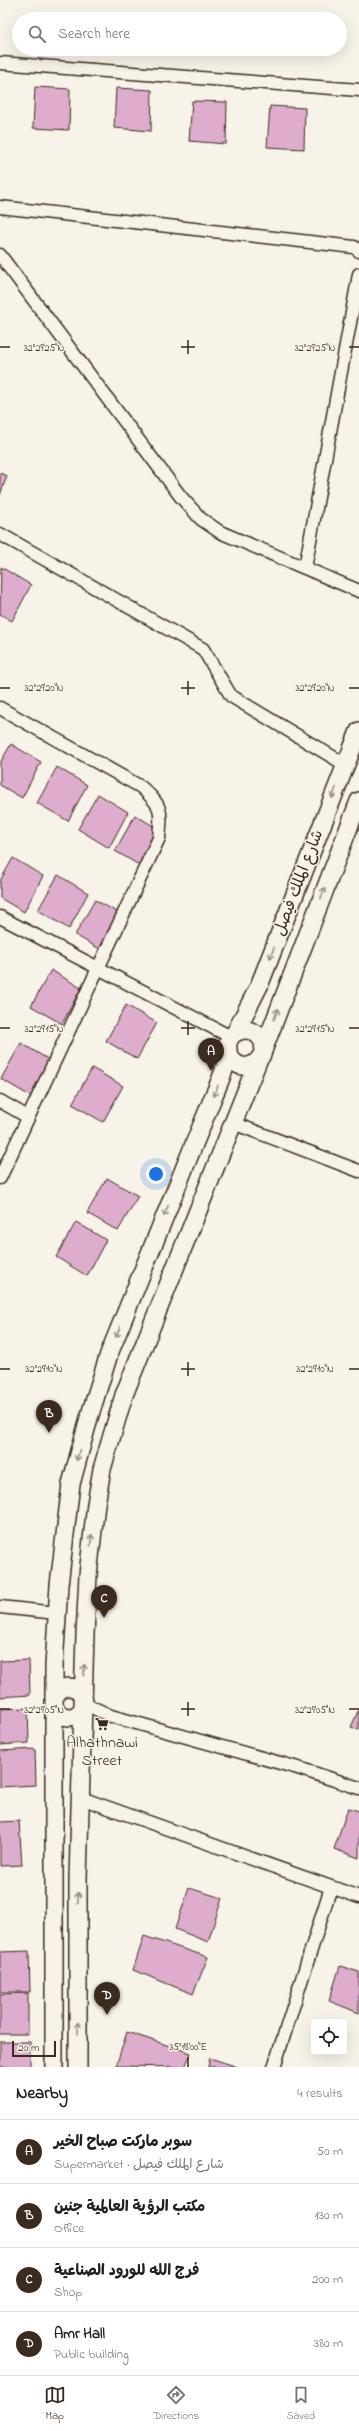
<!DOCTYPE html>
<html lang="en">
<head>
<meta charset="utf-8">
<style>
  :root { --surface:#fff; --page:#f6f6f6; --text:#202124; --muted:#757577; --line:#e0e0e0; --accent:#3b2a1e }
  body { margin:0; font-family:"Indie Flower","Playpen Sans Arabic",sans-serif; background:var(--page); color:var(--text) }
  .controls { position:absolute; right:12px; bottom:12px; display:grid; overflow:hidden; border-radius:4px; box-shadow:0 4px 16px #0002 }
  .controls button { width:36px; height:36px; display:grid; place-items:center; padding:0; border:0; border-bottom:1px solid var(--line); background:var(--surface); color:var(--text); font:20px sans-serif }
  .scale { position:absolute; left:12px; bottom:10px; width:44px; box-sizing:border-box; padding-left:4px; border:2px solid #3b2a1e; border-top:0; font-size:11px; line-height:14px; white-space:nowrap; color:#3b2a1e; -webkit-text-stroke:3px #f7f3e8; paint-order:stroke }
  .you { position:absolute; left:156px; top:1174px; width:14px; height:14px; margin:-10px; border:3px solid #fff; border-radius:50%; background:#1a73e8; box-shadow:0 0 0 6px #1a73e833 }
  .badge { display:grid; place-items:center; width:26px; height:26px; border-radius:50%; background:var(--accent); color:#fff; font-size:13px; font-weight:700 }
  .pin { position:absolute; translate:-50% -33px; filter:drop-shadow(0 1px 2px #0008) }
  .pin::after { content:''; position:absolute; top:21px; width:14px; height:12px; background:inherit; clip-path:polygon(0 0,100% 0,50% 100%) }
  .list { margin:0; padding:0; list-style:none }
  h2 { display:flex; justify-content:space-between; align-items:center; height:52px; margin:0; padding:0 16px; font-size:17px }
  h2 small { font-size:13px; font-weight:400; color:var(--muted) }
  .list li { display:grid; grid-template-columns:26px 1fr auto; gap:12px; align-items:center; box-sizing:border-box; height:64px; padding:0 16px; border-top:1px solid var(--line) }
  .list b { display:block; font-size:15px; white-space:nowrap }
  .list p { margin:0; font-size:13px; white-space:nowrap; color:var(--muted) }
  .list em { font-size:13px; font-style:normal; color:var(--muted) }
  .icon { flex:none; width:22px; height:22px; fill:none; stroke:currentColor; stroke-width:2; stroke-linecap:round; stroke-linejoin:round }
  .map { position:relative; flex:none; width:359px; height:2067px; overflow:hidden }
  .search { position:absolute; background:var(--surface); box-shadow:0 4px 16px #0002; left:12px; right:12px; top:12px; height:44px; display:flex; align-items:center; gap:10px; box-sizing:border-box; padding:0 14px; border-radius:22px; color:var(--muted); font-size:15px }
  .sheet { height:308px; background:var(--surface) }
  nav { display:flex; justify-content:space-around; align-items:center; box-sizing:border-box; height:56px; border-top:1px solid var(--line); background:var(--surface); font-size:11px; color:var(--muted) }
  nav a { display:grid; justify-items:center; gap:2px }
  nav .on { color:var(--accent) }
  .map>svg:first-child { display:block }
</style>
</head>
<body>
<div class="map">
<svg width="359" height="2067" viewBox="0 0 359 2067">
  <rect width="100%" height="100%" fill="#f7f3e8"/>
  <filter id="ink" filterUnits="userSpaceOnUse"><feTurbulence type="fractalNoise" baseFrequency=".025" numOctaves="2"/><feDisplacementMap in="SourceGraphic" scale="8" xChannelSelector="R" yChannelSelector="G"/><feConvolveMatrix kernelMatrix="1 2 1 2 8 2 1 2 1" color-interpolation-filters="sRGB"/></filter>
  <g filter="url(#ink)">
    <path fill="#deadcd" stroke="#3b2a1e" d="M 35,87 L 70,89 L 69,130 L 33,128 Z
      M 116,88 L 152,90 L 151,131 L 114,128 Z
      M 192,101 L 227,102 L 226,144 L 189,141 Z
      M 270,106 L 305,108 L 304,149 L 267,147 Z
      M 0,473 L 7,476 L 0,495 Z
      M 1,567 L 31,585 L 12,621 L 0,614 Z
      M 11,744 L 41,762 L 22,798 L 0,785 L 0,763 Z
      M 57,767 L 87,785 L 68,821 L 37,803 Z
      M 98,794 L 128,812 L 109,848 L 78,829 Z
      M 135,815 L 165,833 L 146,869 L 115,851 Z
      M 13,858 L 43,876 L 24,912 L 0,898 L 0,881 Z
      M 58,875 L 88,893 L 69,929 L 38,910 Z
      M 95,900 L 126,917 L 107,953 L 75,935 Z
      M 51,970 L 81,988 L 62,1024 L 31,1006 Z
      M 126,1005 L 157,1023 L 137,1059 L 106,1041 Z
      M 21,1043 L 51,1061 L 32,1097 L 1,1079 Z
      M 92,1068 L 123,1086 L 103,1122 L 72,1104 Z
      M 107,1178 L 138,1196 L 118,1231 L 87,1213 Z
      M 76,1222 L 106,1240 L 87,1276 L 56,1257 Z
      M 29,1660 L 30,1695 L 0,1697 L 0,1661 Z
      M 28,1708 L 29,1743 L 0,1745 L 0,1709 Z
      M 359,1709 L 359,1730 L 351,1727 Z
      M 35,1749 L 36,1785 L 0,1787 L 0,1751 Z
      M 348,1808 L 359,1811 L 359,1858 L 334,1849 Z
      M 19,1821 L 22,1865 L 0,1866 L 0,1822 Z
      M 189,1888 L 222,1898 L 208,1942 L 175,1929 Z
      M 144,1936 L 208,1957 L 193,1994 L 133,1970 Z
      M 29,1951 L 30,1992 L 0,1992 L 0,1952 Z
      M 340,1966 L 359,1972 L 359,2013 L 329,2001 Z
      M 28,1993 L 28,2034 L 0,2034 L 0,1994 Z
      M 127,2032 L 191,2053 L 185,2067 L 116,2066 Z
      M 0,2042 L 30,2042 L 30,2067 L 0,2067 Z
      M 210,2058 L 238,2067 L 208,2067 Z"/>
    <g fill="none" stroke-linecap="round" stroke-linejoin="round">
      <g stroke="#3b2a1e" stroke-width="15">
        <path id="minor" d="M 0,63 L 359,90
          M 0,207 L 354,247 L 359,251
          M 0,255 L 181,497 L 201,519 L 220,532 L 359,591
          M 0,534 L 203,649 L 231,696 L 346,765
          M 305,568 L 359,274
          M 0,708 L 141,787 C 162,806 162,809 159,838 L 0,1178
          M 0,917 L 231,1037
          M 0,1101 L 28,1117
          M 233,1123 L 359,1171
          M 0,1607 L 57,1613
          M 83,1703 L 111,1716 L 298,1768 L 359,1788
          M 81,1798 L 359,1897
          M 274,2067 L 331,1887"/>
      </g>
      <g stroke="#3b2a1e" stroke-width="20">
        <path id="secondary" d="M 235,1033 L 259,986 L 359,731
          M 263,1051 L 359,801
          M54 1702a15 15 0 1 1 30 0a15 15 0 1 1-30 0Z
          M 54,2067 L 54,1666 L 59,1585 L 71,1484 L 89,1418 L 109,1354 L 214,1095 C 219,1083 226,1068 228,1055 C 229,1051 227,1047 228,1043 C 229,1039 232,1035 235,1033 C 241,1030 248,1029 253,1032 C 281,1045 247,1087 228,1054
          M 78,2067 L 78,1879 L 85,1635 L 88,1575 L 96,1504 L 102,1469 L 124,1395 L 258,1061"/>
      </g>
      <use href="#minor" stroke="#f7f3e8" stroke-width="12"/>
      <use href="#secondary" stroke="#f7f3e8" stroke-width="17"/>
    </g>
    <defs><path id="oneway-shaft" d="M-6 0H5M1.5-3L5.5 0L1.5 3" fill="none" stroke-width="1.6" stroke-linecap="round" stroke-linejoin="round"/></defs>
    <g stroke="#998e83">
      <use href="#oneway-shaft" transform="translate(334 793) rotate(112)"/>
      <use href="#oneway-shaft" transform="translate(323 893) rotate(-69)"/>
      <use href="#oneway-shaft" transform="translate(272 953) rotate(111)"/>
      <use href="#oneway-shaft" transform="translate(276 1014) rotate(-70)"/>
      <use href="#oneway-shaft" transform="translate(216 1091) rotate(109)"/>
      <use href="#oneway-shaft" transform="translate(166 1211) rotate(112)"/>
      <use href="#oneway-shaft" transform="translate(118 1332) rotate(112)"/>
      <use href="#oneway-shaft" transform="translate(78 1455) rotate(105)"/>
      <use href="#oneway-shaft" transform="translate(91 1540) rotate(-85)"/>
      <use href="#oneway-shaft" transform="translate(84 1670) rotate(-88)"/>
      <use href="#oneway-shaft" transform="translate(78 1898) rotate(-89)"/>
      <use href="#oneway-shaft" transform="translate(78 2028) rotate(-91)"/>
    </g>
  </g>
  <path fill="none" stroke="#3b2a1e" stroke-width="1.5" d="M 188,340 L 188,354M 0,347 L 10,347M 181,347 L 195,347M 349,347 L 359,347M 188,681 L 188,695M 0,688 L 10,688M 181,688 L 195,688M 349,688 L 359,688M 188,1021 L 188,1035M 0,1028 L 10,1028M 181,1028 L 195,1028M 349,1028 L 359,1028M 188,1362 L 188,1376M 0,1369 L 10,1369M 181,1369 L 195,1369M 349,1369 L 359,1369M 188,1702 L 188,1716M 0,1709 L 10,1709M 181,1709 L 195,1709M 349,1709 L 359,1709M 188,2057 L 188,2067"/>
  <defs>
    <g id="supermarket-bare" transform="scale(1.08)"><path d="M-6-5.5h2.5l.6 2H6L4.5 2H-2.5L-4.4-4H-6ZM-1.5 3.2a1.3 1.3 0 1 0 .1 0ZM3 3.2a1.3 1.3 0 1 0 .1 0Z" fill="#3b2a1e" stroke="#f7f3e8" stroke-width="2.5" paint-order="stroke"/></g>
  </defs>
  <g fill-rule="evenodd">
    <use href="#supermarket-bare" x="102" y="1724"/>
  </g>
  <g text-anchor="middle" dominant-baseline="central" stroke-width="3" stroke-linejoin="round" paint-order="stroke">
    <g font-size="16" fill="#3b2a1e" stroke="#f7f3e8">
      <text transform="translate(299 883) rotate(-69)">شارع الملك فيصل</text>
    </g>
    <g font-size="16" fill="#3b2a1e" stroke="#f7f3e8">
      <text x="102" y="1743">Alhathnawi<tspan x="102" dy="18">Street</tspan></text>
    </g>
  </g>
  <g font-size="10" text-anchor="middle" fill="#3b2a1e" stroke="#f7f3e8" stroke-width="3" stroke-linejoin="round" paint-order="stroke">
    <text x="44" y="351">32°29'25"N</text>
    <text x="315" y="351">32°29'25"N</text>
    <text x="44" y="691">32°29'20"N</text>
    <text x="315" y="691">32°29'20"N</text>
    <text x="44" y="1032">32°29'15"N</text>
    <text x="315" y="1032">32°29'15"N</text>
    <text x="44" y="1372">32°29'10"N</text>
    <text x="315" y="1372">32°29'10"N</text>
    <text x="44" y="1713">32°29'05"N</text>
    <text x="315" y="1713">32°29'05"N</text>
    <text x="188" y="2050">35°18'00"E</text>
  </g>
</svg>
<div class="controls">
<button><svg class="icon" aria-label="locate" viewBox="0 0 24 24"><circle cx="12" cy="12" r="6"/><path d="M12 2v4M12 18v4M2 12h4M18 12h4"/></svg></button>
</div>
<div class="scale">20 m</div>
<div class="you"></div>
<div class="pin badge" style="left:211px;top:1071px">A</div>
<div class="pin badge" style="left:49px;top:1433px">B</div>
<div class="pin badge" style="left:104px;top:1618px">C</div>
<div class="pin badge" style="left:107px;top:2015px">D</div>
<div class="search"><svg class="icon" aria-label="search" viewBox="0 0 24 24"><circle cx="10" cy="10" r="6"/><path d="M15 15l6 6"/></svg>Search here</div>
</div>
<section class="sheet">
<h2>Nearby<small>4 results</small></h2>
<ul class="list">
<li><span class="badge">A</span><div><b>سوبر ماركت صباح الخير</b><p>Supermarket · شارع الملك فيصل</p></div><em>50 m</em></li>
<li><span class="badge">B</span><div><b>مكتب الرؤية العالمية جنين</b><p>Office</p></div><em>130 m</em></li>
<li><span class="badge">C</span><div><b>فرج الله للورود الصناعية</b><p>Shop</p></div><em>200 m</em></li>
<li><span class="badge">D</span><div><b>Amr Hall</b><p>Public building</p></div><em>380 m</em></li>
</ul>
</section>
<nav>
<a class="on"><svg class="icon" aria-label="map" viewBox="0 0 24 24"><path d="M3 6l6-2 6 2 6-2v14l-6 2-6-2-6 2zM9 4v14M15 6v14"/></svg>Map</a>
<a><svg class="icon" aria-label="directions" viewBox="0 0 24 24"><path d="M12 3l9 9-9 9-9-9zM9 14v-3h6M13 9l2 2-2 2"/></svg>Directions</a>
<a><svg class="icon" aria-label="saved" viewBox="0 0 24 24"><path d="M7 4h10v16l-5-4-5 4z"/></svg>Saved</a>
</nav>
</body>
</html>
